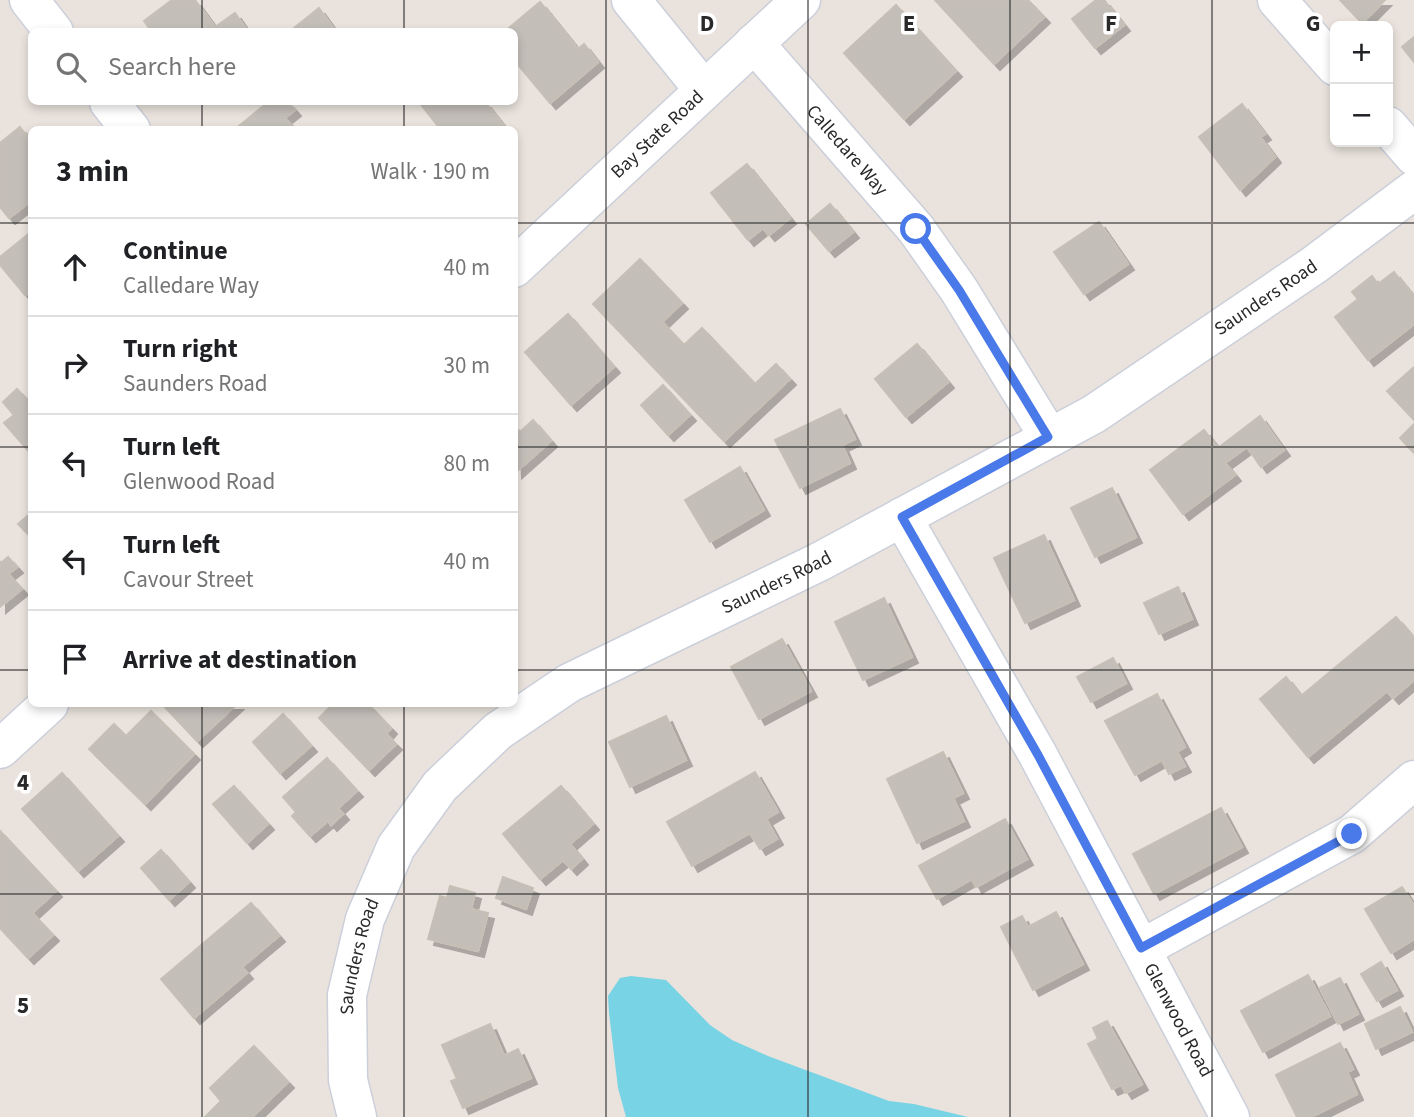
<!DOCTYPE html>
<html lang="en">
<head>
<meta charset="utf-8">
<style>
  :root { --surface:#fff; --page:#f6f6f6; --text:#202124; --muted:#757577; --line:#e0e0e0 }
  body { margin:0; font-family:"Source Sans 3",sans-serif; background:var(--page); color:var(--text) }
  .controls { position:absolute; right:21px; top:21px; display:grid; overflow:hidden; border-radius:10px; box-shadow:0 4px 10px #0003 }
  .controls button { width:63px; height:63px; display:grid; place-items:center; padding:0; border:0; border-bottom:2px solid var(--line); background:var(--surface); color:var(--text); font:35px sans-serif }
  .stop { position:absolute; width:21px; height:21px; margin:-16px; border:5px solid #4a79ea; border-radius:50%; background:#fff }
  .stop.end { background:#4a79ea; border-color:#fff; box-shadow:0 2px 7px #0008 }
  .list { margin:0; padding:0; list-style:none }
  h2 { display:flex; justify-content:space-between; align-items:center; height:91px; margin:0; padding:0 28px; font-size:30px }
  h2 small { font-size:23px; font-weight:400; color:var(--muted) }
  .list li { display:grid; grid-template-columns:46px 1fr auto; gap:21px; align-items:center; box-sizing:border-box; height:98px; padding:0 28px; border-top:2px solid var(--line) }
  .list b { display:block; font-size:26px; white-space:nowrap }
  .list p { margin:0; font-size:23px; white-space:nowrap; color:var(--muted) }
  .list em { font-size:23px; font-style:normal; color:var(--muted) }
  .icon { flex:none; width:38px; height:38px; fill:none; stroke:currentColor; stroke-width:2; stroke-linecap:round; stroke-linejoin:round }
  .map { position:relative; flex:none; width:1414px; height:1117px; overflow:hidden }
  .search { position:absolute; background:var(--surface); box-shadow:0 4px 10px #0003; left:28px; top:28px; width:490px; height:77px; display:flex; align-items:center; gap:18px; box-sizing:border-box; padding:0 24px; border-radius:10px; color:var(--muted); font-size:26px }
  .panel { position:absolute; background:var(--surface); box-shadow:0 4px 10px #0003; left:28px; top:126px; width:490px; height:581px; border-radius:10px }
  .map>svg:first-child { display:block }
</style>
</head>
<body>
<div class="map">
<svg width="1414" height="1117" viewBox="0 0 1414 1117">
  <defs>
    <filter id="shadow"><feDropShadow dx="6" dy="6" stdDeviation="0" flood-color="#0004"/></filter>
  </defs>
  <rect width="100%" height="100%" fill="#eae3dd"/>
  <path fill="#78d3e4" d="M 631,976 L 666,980 L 710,1025 L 732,1040 L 768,1056 L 889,1101 L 914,1104 L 968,1117 L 626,1117 L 618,1088 L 609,1013 L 608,996 L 620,978 Z"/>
  <path fill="#c3beb8" stroke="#c5bfb6" stroke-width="2" filter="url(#shadow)" d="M 172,0 L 195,0 L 215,27 L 235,13 L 248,32 L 152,32 L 144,21 Z
    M 935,0 L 1028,0 L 1044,17 L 994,64 Z
    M 1096,0 L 1104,0 L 1124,25 L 1095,48 L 1072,19 Z
    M 1340,0 L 1385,0 L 1362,23 Z
    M 540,2 L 578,49 L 584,44 L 598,62 L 550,103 L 514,60 L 514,32 L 504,32 Z
    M 896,5 L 956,71 L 904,119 L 844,53 Z
    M 319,8 L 336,32 L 289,32 Z
    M 1414,37 L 1414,62 L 1402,47 Z
    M 266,102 L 288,102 L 295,110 L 285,118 L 295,130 L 234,130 L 267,103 Z
    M 419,102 L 485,102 L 507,130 L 441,130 Z
    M 1242,104 L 1265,134 L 1260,137 L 1275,157 L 1240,190 L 1199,137 Z
    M 20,127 L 32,142 L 32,200 L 9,218 L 0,207 L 0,143 Z
    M 747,164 L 790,218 L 769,235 L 763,228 L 748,240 L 711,193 Z
    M 830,204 L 853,232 L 829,251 L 806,224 Z
    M 1099,222 L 1128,264 L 1084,294 L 1054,252 Z
    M 32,231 L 32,289 L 25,295 L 0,265 L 0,257 Z
    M 640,259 L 682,303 L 662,322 L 684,345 L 702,328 L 755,384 L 776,364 L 790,379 L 724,441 L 593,304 Z
    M 1394,272 L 1414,297 L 1414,324 L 1368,360 L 1335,317 L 1358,299 L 1352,292 L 1372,276 L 1378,284 Z
    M 568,314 L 614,367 L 571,405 L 525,352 Z
    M 917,344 L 948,382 L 906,417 L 875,379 Z
    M 1414,367 L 1414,420 L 1387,391 Z
    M 663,385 L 690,415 L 668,435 L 641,405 Z
    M 17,389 L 32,405 L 32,455 L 4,423 L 14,415 L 3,402 Z
    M 840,409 L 855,439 L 842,445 L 850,463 L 800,488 L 775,440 Z
    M 1260,416 L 1284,450 L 1261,467 L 1247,447 L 1225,463 L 1235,475 L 1183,514 L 1150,470 L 1204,430 L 1218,448 Z
    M 533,420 L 551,441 L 516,472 L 514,426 L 520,432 Z
    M 1414,424 L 1414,451 L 1413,452 L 1400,438 Z
    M 740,467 L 764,510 L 710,542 L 685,500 Z
    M 1112,488 L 1136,537 L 1095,557 L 1071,508 Z
    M 32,512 L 32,538 L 18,524 Z
    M 1044,535 L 1074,600 L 1025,623 L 994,558 Z
    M 8,557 L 17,567 L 8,574 L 22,589 L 0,607 L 0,561 L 1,563 Z
    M 1178,587 L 1192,619 L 1159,634 L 1144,603 Z
    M 884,598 L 912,657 L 863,680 L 835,622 Z
    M 1396,617 L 1414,638 L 1414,680 L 1393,698 L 1387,691 L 1308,757 L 1260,699 L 1286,677 L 1301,696 Z
    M 782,639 L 811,691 L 759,719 L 731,667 Z
    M 1113,658 L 1126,683 L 1091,702 L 1077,677 Z
    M 1157,694 L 1185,747 L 1177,752 L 1185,766 L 1169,774 L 1162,760 L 1135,775 L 1105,721 Z
    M 162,704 L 237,704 L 197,741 Z
    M 330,704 L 368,704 L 391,728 L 386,734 L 396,744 L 369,770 L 319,718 L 332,705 Z
    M 151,711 L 194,754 L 145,804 L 89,749 L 114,724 L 126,736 Z
    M 283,714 L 311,746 L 280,773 L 253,742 Z
    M 666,716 L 686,760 L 630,787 L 609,742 Z
    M 943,752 L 963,793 L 953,798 L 964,821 L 917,843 L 887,779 Z
    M 327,758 L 357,791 L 338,808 L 343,814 L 331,825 L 328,821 L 310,836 L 292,816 L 296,812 L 283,797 Z
    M 755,772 L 778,812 L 766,819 L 777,839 L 760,849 L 750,833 L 692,866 L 667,822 Z
    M 62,773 L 118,836 L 78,871 L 22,809 Z
    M 234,786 L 268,824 L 247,843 L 213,804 Z
    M 561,786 L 593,824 L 570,844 L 582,859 L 571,869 L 563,860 L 540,879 L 503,834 Z
    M 1221,808 L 1242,847 L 1154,894 L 1133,854 Z
    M 1005,819 L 1027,859 L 976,887 L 972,879 L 937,899 L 919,866 Z
    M 0,831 L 56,891 L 32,913 L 53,935 L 28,958 L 0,928 Z
    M 161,850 L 189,882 L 169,900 L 141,868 Z
    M 503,877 L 533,888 L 526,909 L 496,898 Z
    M 450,886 L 475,893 L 471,909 L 488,913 L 478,951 L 428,939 L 440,896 L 447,898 Z
    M 1402,887 L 1414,906 L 1414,939 L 1391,953 L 1365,909 Z
    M 251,903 L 279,936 L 242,967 L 247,973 L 194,1018 L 161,979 Z
    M 1056,912 L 1083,964 L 1033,990 L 1001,927 L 1022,916 L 1028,927 Z
    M 1381,962 L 1397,990 L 1377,1001 L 1361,974 Z
    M 1308,975 L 1330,1016 L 1263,1052 L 1241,1011 Z
    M 1340,978 L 1358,1014 L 1338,1024 L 1320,988 Z
    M 1400,1007 L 1412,1032 L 1376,1049 L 1365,1024 Z
    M 1107,1021 L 1142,1084 L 1126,1093 L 1121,1085 L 1112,1089 L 1088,1044 L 1098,1039 L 1093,1028 Z
    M 490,1024 L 504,1056 L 518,1049 L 531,1078 L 463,1108 L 451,1081 L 457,1079 L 442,1045 Z
    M 1340,1043 L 1353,1069 L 1347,1072 L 1357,1094 L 1311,1117 L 1297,1117 L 1276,1075 Z
    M 254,1046 L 288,1082 L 252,1117 L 205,1117 L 221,1101 L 210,1088 Z"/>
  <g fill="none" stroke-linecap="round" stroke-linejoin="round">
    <g stroke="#cbcfda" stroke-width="41">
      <g id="minor">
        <path d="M 29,0 L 54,32"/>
        <path d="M 631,0 L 704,90"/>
        <path d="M 1277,0 L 1335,66"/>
        <path id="s1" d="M 754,43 L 916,229 L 959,290 L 1049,437"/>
        <path d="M 109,102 L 131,130"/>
        <path d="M 1388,126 L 1414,156"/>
        <path id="s2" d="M 514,268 L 801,0"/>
        <path id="s3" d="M 902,517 L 1038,755 L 1230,1117"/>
        <path d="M 0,749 L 49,704"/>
        <path d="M 1141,949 L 1352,834 L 1414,780"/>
        <path id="s4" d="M 357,1117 L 348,1080 L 347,995 L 365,919 L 396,847 L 440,786 L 498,731 L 569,683 L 819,562 L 1094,414 L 1314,265 L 1414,190"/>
      </g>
    </g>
    <use href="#minor" stroke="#fff" stroke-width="38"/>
  </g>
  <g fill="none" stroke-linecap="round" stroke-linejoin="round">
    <path stroke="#4a79ea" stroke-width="9" d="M 916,229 L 959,290 L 1048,437 L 902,517 L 1038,755 L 1141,948 L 1352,834"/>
  </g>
  <path fill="none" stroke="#292929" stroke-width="2" stroke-opacity="0.55" d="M 202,0 L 202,32M 404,0 L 404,32M 606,0 L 606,1117M 808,0 L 808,1117M 1010,0 L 1010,1117M 1212,0 L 1212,1117M 202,102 L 202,130M 404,102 L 404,130M 0,223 L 32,223M 514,223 L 1414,223M 0,447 L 32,447M 514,447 L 1414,447M 0,670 L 32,670M 514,670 L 1414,670M 202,704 L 202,1117M 404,704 L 404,1117M 0,894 L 1414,894"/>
  <g text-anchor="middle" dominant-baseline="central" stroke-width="7" stroke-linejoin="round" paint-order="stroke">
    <g font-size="19" fill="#292929" stroke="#fff">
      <text stroke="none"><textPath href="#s2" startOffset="196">Bay State Road</textPath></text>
      <text stroke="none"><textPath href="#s1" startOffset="142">Calledare Way</textPath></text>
      <text stroke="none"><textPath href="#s4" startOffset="1318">Saunders Road</textPath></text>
      <text stroke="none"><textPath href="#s4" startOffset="751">Saunders Road</textPath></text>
      <text stroke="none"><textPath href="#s4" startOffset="163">Saunders Road</textPath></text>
      <text stroke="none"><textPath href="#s3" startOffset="574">Glenwood Road</textPath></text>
    </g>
  </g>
  <g font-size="23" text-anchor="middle" font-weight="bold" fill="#292929" stroke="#fff" stroke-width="7" stroke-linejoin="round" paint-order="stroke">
    <text x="707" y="31">D</text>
    <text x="909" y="31">E</text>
    <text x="1111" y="31">F</text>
    <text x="1313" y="31">G</text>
    <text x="23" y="790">4</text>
    <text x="23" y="1013">5</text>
  </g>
</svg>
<div class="controls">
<button>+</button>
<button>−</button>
</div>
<div class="stop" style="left:916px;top:229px"></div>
<div class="stop end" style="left:1352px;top:834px"></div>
<div class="search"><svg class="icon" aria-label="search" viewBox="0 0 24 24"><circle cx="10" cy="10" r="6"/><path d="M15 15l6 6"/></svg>Search here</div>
<section class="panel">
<h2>3 min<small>Walk · 190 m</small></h2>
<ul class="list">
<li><svg class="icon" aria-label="ahead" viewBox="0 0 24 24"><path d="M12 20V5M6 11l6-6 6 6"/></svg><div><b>Continue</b><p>Calledare Way</p></div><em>40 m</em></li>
<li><svg class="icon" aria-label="right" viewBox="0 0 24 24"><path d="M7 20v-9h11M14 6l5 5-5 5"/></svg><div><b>Turn right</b><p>Saunders Road</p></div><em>30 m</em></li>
<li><svg class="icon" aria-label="left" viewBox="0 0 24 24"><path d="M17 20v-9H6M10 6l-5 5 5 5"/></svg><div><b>Turn left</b><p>Glenwood Road</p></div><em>80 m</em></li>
<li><svg class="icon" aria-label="left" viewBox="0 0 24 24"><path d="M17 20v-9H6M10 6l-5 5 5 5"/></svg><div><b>Turn left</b><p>Cavour Street</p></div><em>40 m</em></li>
<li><svg class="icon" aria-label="arrive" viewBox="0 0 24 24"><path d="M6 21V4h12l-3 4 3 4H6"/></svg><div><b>Arrive at destination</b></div></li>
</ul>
</section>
</div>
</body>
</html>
